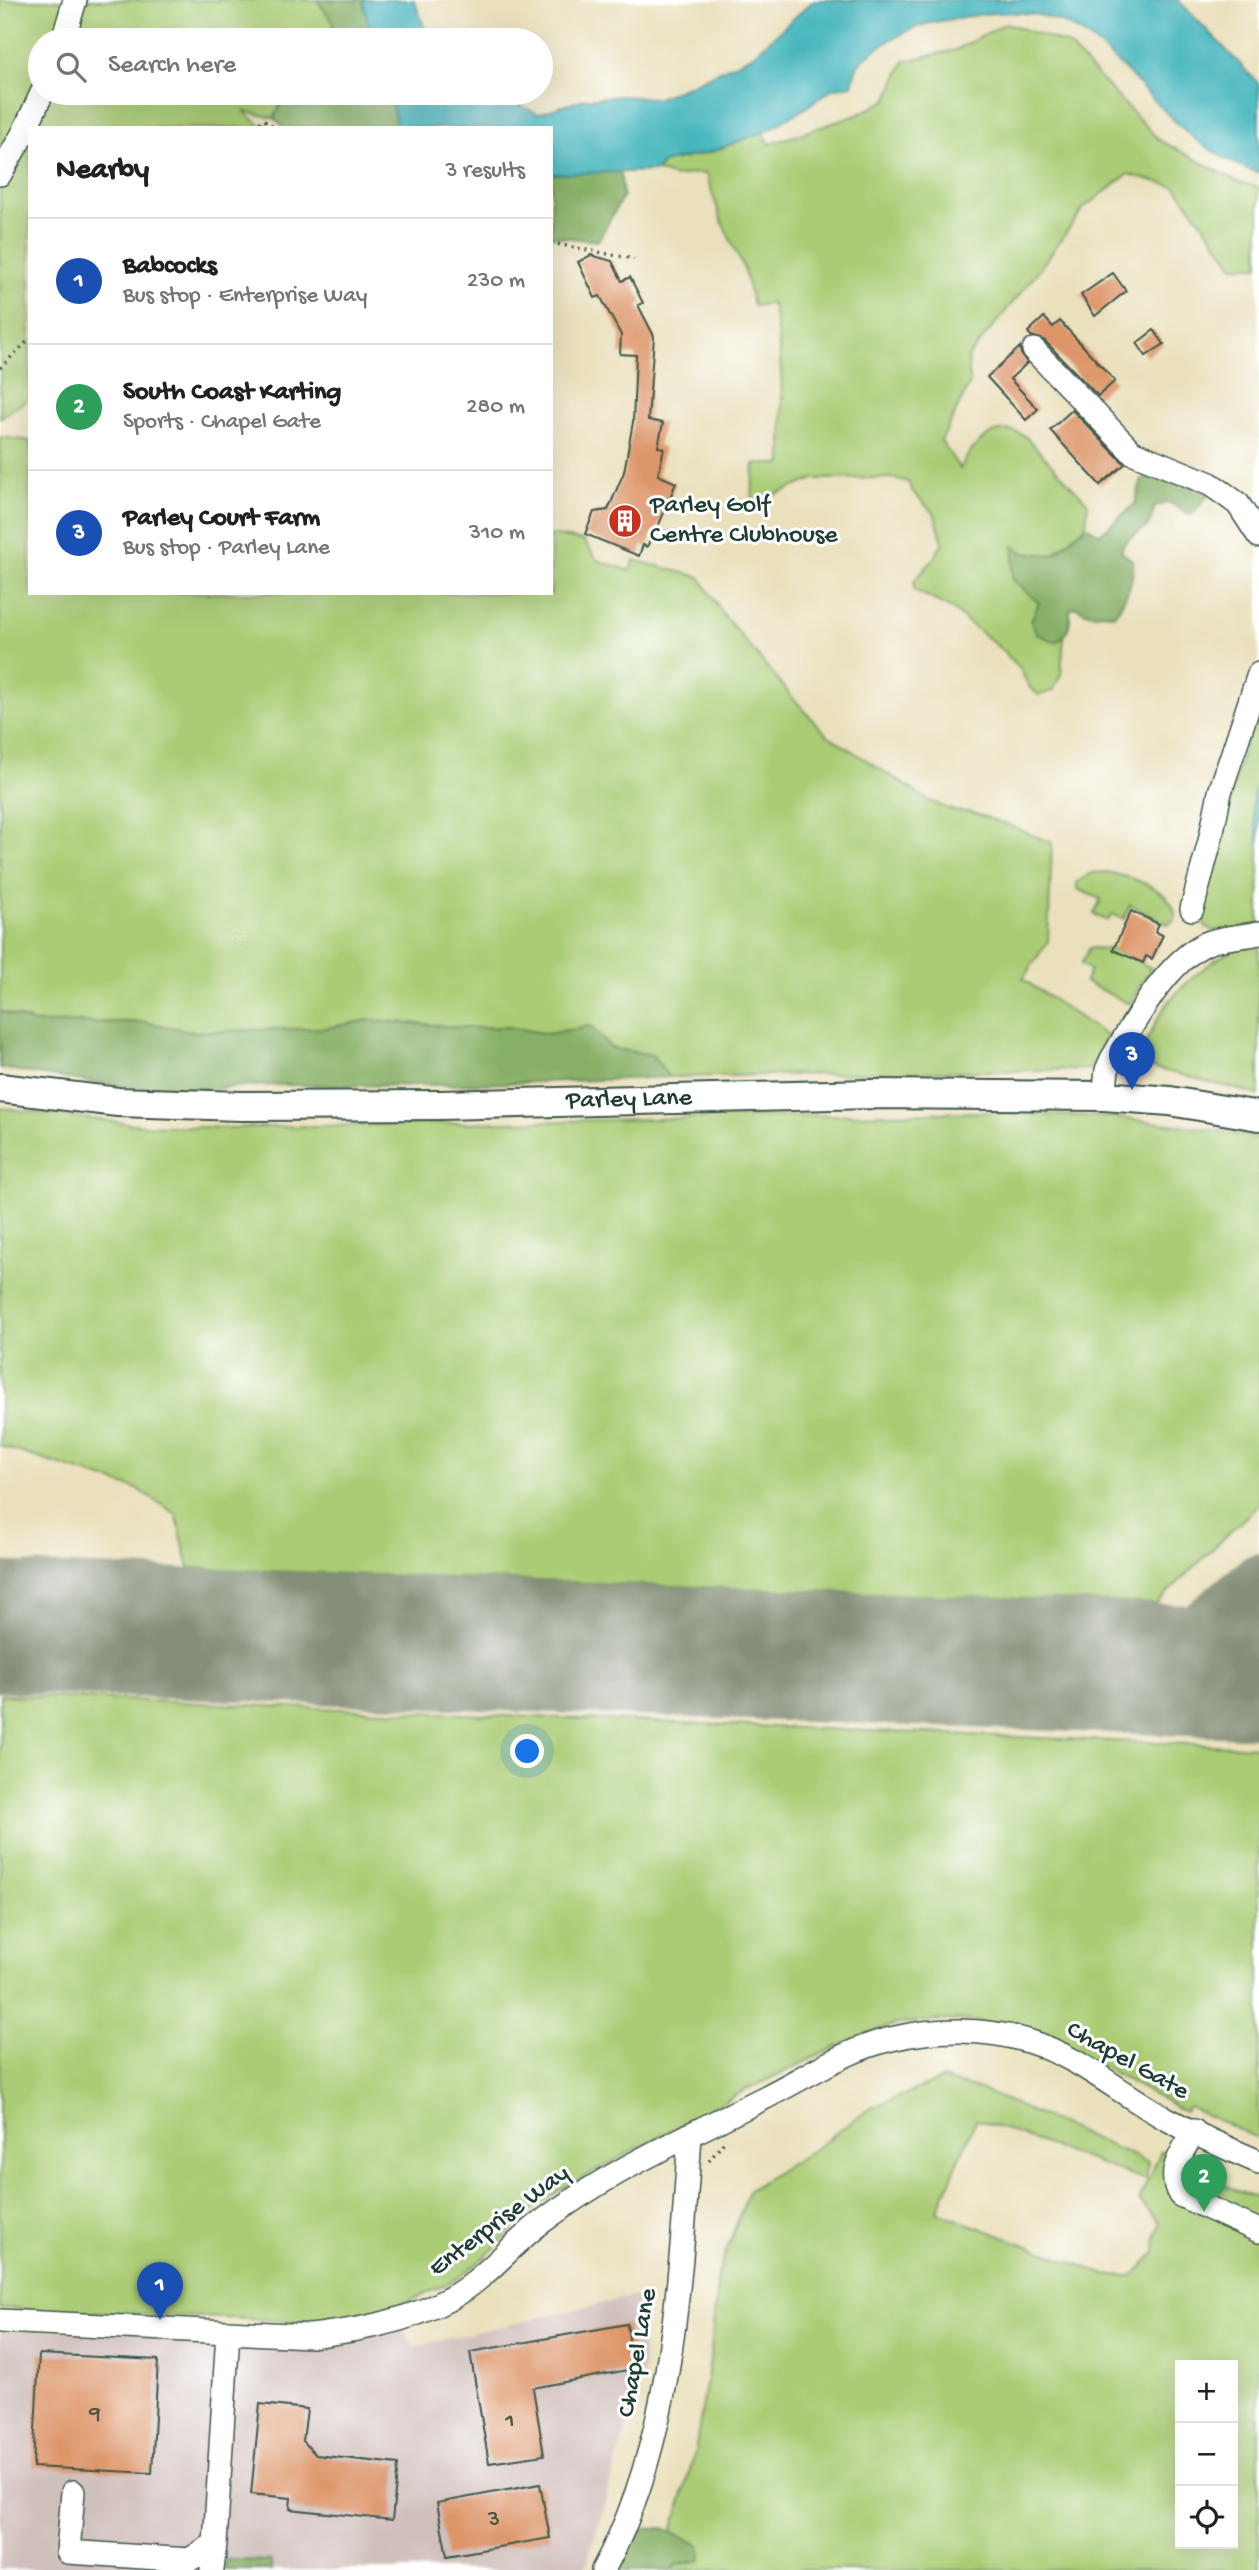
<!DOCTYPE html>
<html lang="en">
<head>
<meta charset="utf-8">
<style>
  :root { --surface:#fff; --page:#f6f6f6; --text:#202124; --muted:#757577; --line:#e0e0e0; --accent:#c8321e }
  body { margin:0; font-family:"Gochi Hand",sans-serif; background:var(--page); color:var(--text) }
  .controls { position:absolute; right:21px; bottom:21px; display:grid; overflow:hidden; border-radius:0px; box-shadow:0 7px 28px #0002 }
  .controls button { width:63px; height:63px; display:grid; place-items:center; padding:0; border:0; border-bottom:2px solid var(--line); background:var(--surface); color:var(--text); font:35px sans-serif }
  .you { position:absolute; left:528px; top:1752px; width:24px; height:24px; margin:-18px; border:5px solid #fff; border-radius:50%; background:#1a73e8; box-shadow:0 0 0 10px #1a73e833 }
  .badge { display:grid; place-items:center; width:46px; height:46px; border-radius:50%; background:var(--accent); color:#fff; font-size:23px; font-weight:700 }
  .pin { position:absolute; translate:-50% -58px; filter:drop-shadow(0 2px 4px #0008) }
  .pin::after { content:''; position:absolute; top:37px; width:24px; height:21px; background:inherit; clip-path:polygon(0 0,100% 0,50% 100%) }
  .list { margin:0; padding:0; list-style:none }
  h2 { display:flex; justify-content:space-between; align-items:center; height:91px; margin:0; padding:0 28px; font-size:30px }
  h2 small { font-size:23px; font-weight:400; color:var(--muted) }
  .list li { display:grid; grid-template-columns:46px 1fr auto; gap:21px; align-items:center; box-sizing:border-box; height:126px; padding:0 28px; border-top:2px solid var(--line) }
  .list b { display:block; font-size:26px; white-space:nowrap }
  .list p { margin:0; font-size:23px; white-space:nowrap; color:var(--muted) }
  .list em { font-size:23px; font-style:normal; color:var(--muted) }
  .icon { flex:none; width:38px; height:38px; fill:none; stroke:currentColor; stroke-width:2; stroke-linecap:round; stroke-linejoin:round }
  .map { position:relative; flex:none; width:1259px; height:2570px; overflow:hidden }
  .search { position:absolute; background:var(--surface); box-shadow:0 7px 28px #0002; left:28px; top:28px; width:525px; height:77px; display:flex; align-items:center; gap:18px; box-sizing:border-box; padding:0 24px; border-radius:38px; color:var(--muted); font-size:26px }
  .panel { position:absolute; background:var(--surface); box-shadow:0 7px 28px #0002; left:28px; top:126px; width:525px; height:469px; border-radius:0px }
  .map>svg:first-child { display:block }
</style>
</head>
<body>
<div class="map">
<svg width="1259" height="2570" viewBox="0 0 1259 2570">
  <rect width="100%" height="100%" fill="#fff"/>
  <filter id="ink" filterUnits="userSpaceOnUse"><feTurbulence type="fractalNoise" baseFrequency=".0143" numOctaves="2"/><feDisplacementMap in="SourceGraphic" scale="14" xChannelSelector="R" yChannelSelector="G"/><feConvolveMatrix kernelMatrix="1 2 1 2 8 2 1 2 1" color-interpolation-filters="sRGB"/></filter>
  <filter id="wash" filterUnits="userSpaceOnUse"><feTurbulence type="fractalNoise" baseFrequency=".00686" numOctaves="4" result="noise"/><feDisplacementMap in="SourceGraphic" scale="28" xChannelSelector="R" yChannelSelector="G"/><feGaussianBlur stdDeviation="1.57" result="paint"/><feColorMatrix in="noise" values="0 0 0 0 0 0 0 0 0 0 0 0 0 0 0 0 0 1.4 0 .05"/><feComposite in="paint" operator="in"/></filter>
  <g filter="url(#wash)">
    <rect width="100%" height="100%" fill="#eae0bc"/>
    <path fill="#d0c0bc" d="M 639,2295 L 644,2368 L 585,2570 L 271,2570 L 271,2561 L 227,2560 L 225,2570 L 0,2570 L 0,2331 L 402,2326 L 414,2346 Z"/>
    <path fill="#aacc74" stroke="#648454" stroke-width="2" fill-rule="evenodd" d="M 0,0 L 317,0 L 333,22 L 334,32 L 320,40 L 40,40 L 40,93 L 289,93 L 285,95 L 274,118 L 244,111 L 263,128 L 30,128 L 30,398 L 0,418 Z
      M 1006,23 L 1067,44 L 1159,140 L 1240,183 L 1259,187 L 1259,266 L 1234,266 L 1176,187 L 1128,174 L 1084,208 L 1033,278 L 968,357 L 970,383 L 941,441 L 960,469 C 972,444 997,418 1026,437 L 1088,503 L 1086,526 L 1053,555 L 1024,553 L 1014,547 L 1039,603 L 1031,621 L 1055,642 L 1064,637 L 1061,674 L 1053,691 L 1039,695 L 1030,688 L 1019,667 L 1002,650 L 952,609 L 914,590 L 914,581 L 933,560 L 943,542 L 935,515 L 912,491 L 908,482 L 894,478 L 814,479 L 764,499 L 751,512 L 754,464 L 782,464 C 782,411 784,356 772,304 L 753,306 L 744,269 L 722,222 L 706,174 L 696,173 L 675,177 L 656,171 L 663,163 L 711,152 L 763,132 L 770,144 L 857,115 L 887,100 L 904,61 L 956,50 Z
      M 0,437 L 30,441 L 30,593 L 551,593 L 551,535 L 584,541 L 597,560 L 630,571 L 634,560 L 700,577 L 725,617 L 792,697 L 826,734 L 930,801 L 954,811 L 970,812 L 1003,823 L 1052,843 L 1048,941 L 1023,979 L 1108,1037 L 1090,1069 L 669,1077 L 652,1055 L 611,1048 L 590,1026 L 548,1034 L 508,1027 L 471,1028 L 369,1020 L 326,1028 L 196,1032 L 143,1022 L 35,1023 L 0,1011 Z
      M 1259,692 L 1259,771 L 1252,805 L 1259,843 L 1259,928 L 1213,931 L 1204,925 L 1202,902 Z
      M 1107,872 C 1130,877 1178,889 1175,920 L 1168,924 L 1130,905 L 1124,919 L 1112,914 L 1108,921 L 1094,914 L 1101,899 L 1077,889 L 1077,882 L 1092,873 Z
      M 1259,943 L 1259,1095 L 1135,1063 C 1146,1044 1158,1013 1173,997 C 1194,974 1227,946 1259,943 Z
      M 1089,948 L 1113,949 L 1151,968 L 1129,1004 L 1085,982 L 1090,970 L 1081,964 Z
      M 0,1108 L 142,1125 L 227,1128 L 980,1112 L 1111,1117 L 1195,1127 L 1259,1138 L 1259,1504 L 1156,1604 L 189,1568 L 176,1514 L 137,1489 L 0,1446 Z
      M 0,1695 L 1259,1747 L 1259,2139 L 1189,2107 L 1185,2112 L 1076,2052 L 975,2021 L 938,2020 L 898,2024 L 864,2034 L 745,2090 L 562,2189 L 528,2213 L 486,2256 L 457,2279 L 397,2307 L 349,2319 L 293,2321 L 0,2308 Z
      M 942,2079 L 984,2091 L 1148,2162 L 1145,2180 L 976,2119 L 937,2212 L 1106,2275 L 1133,2276 L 1155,2253 L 1156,2235 L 1160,2223 L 1139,2200 L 1161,2151 L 1236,2191 L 1259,2199 L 1259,2570 L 661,2570 L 695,2452 L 710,2360 L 718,2274 L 749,2190 L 817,2147 L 869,2109 ZM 1180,2365 L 1233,2365 L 1233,2544 L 1180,2544 Z"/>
    <path fill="#87b066" stroke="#53764d" stroke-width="2" d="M 317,0 L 363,0 L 372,40 L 320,40 L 334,31 L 333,22 Z
      M 289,93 L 393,93 L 392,104 L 397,128 L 285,128 L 274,118 L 285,95 Z
      M 620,170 L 623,196 L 598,241 L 551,236 L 551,174 Z
      M 1149,473 L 1168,473 L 1209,494 L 1191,515 L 1168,502 L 1154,507 C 1153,538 1127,529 1121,551 L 1133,561 C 1134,580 1126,599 1114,615 C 1099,609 1094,620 1077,607 L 1070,609 C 1071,624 1069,634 1055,642 L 1037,634 L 1031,621 L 1039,603 L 1012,579 L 1014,546 L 1024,553 L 1053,555 L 1086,526 L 1100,534 L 1135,504 L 1141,482 Z
      M 0,1011 L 35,1023 L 143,1022 L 196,1032 L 326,1028 L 369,1020 L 471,1028 L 508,1027 L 548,1034 L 590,1026 L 611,1048 L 652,1055 L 669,1077 C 538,1083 407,1087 275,1085 C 238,1085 201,1091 164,1089 C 109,1086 54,1077 0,1068 Z
      M 664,2528 L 700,2545 L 701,2560 L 676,2565 L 672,2570 L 614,2570 L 642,2530 Z
      M 226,2560 L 271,2561 L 271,2570 L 225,2570 Z"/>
    <path fill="#46b6bd" stroke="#327a78" stroke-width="2" d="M 363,0 L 414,0 L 429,40 L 372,40 Z
      M 814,0 L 1178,0 L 1259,84 L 1259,173 C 1230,164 1200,145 1178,124 C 1134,84 1094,22 1032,14 C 998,9 965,17 931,23 C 913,26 870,49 858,65 C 855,70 854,79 852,85 L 832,89 L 804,109 L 768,130 L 711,152 L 663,163 L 656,171 L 551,174 L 551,128 L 397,128 L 392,104 L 393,93 L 495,93 L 538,114 L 584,99 L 620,96 L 658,98 L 690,85 L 752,56 Z
      M 1259,771 L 1259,843 L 1252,805 Z"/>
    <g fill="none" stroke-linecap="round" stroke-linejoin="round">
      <path stroke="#848e78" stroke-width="52" d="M 0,1597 L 62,1629
        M 1127,1667 L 1150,1663 L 1167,1655 L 1259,1579
        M 1154,1668 L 1208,1682 L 1259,1705"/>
      <path stroke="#848e78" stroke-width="131" d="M 0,1627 L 1259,1673"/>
    </g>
    <g id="blocks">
      <path fill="#dd9569" d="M 591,255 L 612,261 L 622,281 L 630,277 L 643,303 L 638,305 L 654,336 L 648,420 L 663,423 L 658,447 L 664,448 L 658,475 L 676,483 L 656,532 L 654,531 L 647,547 L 643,545 L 639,556 L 585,534 L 594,512 L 608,510 L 624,472 L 633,422 L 636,355 L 620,354 L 621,335 L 600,296 L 595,298 L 578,262 Z
        M 1113,273 L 1126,291 L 1095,316 L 1081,295 Z
        M 1044,317 L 1053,327 L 1060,321 L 1115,381 L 1098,396 L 1044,340 L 1031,336 L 1028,332 Z
        M 1154,330 L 1164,344 L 1146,356 L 1137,343 Z
        M 1020,347 L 1021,354 L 1027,363 L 1010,379 L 1038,409 L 1026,420 L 987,377 Z
        M 1072,410 L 1125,464 L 1100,485 L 1050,430 Z
        M 1131,911 L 1159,924 L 1155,932 L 1163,935 L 1152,959 L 1146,956 L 1143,963 L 1113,950 Z
        M 627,2324 L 633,2369 L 533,2388 L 544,2455 L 489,2463 L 470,2352 Z
        M 39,2354 L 158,2360 L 152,2473 L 33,2467 Z
        M 260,2404 L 307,2409 L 303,2441 L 316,2455 L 398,2464 L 392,2520 L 290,2509 L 291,2498 L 251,2494 Z
        M 540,2484 L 550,2538 L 447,2556 L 437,2503 Z"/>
    </g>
  </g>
  <g filter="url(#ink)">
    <use href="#blocks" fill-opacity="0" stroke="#3d5548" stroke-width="2"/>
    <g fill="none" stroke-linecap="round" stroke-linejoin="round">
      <g stroke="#3d5548" stroke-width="26">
        <path id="minor" d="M 63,40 L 75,0
          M 0,174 L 23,134 L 42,93
          M 1034,350 L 1132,452 L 1210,484 L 1223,493 L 1238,504 L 1259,536
          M 1192,909 L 1210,841 L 1220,792 L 1259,674
          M 1104,1096 L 1107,1070 L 1112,1059 C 1134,1022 1166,963 1205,944 C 1220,937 1242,937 1259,933
          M 1194,2131 C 1182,2153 1166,2171 1180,2195 L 1259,2231
          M 0,2321 L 311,2336 C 358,2330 406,2322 449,2299 C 484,2280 508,2248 539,2224 C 608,2171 689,2136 766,2097 C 806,2077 847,2049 891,2039 C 935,2028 985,2028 1028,2041 C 1080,2057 1121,2094 1167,2119 C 1197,2135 1228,2149 1259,2162
          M 73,2492 L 68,2552 L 189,2560 L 215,2544
          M 212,2570 L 215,2544 L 228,2332
          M 603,2570 C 673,2443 680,2278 690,2136"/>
      </g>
      <g stroke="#3d5548" stroke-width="32">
        <g id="major">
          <path id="s1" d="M 0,1088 L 118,1102 L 241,1106 L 441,1105 L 869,1094 L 1104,1096 L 1170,1101 L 1259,1116"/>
        </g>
      </g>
      <path stroke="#3d5548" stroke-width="3.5" stroke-dasharray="2 5" stroke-linecap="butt" d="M 255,128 L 263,119 L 276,128
        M 551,243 L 634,259
        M 0,368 L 30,339
        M 709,2161 L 724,2142"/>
      <use href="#minor" stroke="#fff" stroke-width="23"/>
      <use href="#major" stroke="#fff" stroke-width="28"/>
    </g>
  </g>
  <defs>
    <g id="building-disc" transform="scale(1.75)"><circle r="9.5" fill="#c8321e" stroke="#fff"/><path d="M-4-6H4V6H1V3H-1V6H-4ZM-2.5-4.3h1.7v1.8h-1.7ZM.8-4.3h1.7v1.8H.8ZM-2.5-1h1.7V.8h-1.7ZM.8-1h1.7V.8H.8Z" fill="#fff"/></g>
  </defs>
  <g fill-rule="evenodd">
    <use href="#building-disc" x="625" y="521"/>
  </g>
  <g text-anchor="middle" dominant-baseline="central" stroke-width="6" stroke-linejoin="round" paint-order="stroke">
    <g font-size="23" fill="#4e5341">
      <text x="95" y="2414">9</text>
      <text x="510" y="2421">1</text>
      <text x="494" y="2520">3</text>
    </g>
    <g font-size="26" fill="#1f3d34" stroke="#fff" text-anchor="start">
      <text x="650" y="506">Parley Golf<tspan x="650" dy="30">Centre Clubhouse</tspan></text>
    </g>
    <g font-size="26" fill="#1f3d34" stroke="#fff">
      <text stroke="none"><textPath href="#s1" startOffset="630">Parley Lane</textPath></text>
      <text transform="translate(1127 2062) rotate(29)">Chapel Gate</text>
      <text transform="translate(500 2222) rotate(-37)">Enterprise Way</text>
      <text transform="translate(639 2353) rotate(-80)">Chapel Lane</text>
    </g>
  </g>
</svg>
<div class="controls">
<button>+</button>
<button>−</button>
<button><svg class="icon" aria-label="locate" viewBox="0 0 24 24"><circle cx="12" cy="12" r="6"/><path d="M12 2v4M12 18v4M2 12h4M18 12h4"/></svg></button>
</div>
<div class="you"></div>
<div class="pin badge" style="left:160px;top:2320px;background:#1a4fb4">1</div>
<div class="pin badge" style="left:1204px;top:2212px;background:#2e9e5b">2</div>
<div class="pin badge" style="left:1132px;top:1090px;background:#1a4fb4">3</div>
<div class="search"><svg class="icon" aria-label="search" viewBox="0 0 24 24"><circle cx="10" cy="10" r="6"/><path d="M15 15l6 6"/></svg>Search here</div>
<section class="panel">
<h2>Nearby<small>3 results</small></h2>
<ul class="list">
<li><span class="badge" style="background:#1a4fb4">1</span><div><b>Babcocks</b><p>Bus stop · Enterprise Way</p></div><em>230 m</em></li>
<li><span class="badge" style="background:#2e9e5b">2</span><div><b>South Coast Karting</b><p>Sports · Chapel Gate</p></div><em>280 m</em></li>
<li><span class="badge" style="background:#1a4fb4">3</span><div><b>Parley Court Farm</b><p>Bus stop · Parley Lane</p></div><em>310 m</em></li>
</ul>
</section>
</div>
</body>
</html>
